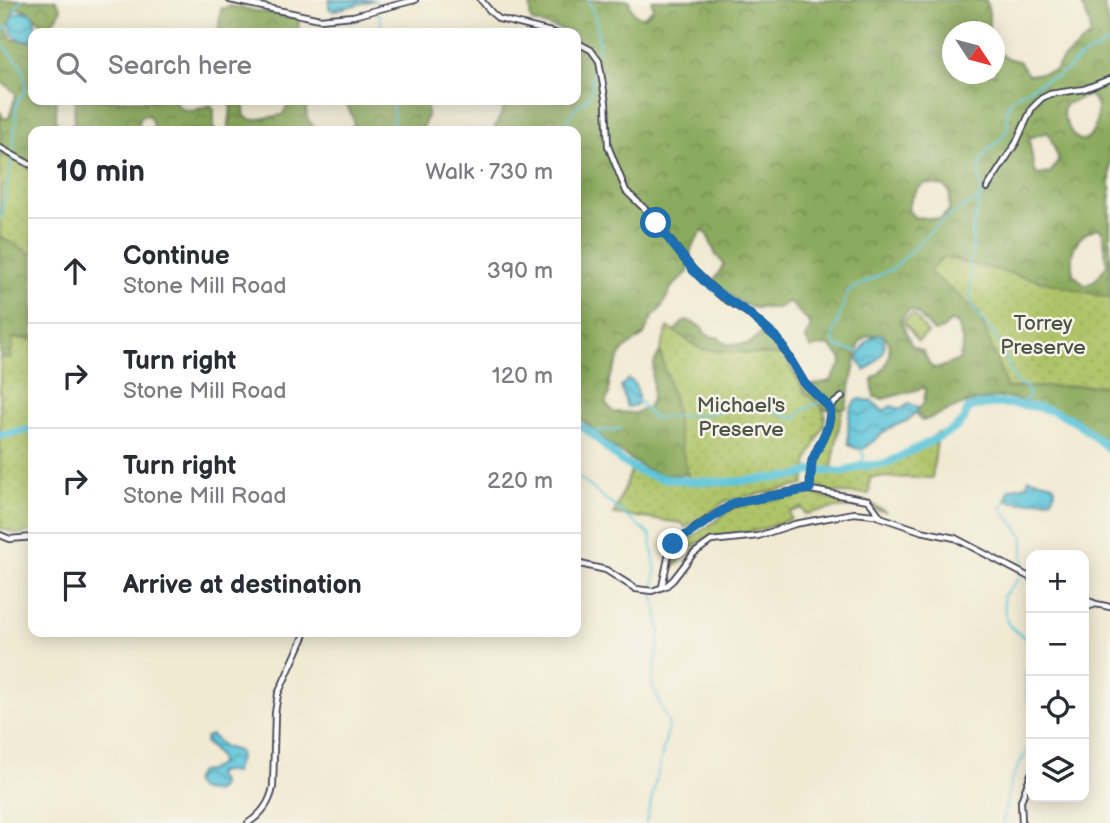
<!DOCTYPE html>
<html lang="en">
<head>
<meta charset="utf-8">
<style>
  :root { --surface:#fff; --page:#f2f2f3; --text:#2b2b33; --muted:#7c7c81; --line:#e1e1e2 }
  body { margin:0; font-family:"Balsamiq Sans",sans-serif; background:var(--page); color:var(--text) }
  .controls { position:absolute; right:21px; bottom:21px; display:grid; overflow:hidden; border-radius:14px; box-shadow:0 4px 18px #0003 }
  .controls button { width:63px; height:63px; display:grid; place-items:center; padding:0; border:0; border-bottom:2px solid var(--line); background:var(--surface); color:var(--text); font:35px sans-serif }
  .compass { position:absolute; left:942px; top:21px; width:63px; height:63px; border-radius:50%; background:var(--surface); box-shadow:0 4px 18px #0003; rotate:126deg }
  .stop { position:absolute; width:21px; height:21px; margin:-16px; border:5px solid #1f6fb2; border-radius:50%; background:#fff }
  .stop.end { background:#1f6fb2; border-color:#fff; box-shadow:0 2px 7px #0008 }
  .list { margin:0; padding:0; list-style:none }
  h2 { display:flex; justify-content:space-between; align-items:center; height:91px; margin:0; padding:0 28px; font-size:30px }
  h2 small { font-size:23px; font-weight:400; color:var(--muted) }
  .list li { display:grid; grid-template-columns:46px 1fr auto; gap:21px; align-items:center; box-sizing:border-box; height:105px; padding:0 28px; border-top:2px solid var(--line) }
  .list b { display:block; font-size:26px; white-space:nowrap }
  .list p { margin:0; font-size:23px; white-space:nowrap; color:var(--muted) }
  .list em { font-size:23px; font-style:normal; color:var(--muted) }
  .icon { flex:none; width:38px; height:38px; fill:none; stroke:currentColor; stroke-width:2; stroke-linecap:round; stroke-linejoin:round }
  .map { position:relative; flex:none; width:1110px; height:823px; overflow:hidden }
  .search { position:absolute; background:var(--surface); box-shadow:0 4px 18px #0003; left:28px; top:28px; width:553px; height:77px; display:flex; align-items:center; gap:18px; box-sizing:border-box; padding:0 24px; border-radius:14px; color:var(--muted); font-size:26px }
  .panel { position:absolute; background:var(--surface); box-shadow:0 4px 18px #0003; left:28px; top:126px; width:553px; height:511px; border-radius:14px }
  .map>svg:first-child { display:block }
</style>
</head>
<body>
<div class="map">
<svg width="1110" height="823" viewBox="0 0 1110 823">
  <defs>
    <pattern id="forest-crowns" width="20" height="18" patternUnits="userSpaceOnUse" patternTransform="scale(1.75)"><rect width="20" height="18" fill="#8baa5d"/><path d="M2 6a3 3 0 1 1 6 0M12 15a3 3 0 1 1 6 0" fill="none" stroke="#718a4e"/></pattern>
    <pattern id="park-dots" width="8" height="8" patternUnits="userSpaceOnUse" patternTransform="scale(1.75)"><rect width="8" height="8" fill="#afc469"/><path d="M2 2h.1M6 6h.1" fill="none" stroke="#96a85c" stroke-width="1.8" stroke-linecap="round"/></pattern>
    <pattern id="water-waves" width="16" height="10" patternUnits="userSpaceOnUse" patternTransform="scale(1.75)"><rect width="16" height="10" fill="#5ec6db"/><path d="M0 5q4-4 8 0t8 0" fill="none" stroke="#4da0b3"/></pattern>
  </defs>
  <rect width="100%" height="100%" fill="#f7f3e8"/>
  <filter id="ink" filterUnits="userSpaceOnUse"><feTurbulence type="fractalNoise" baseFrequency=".0143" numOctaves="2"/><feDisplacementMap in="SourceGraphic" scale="14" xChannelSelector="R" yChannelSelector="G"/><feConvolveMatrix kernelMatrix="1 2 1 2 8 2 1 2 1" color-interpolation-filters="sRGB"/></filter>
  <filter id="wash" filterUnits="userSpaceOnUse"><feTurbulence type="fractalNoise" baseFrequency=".00686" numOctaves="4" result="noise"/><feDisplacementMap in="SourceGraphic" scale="28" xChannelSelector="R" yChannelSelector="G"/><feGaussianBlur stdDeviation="1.57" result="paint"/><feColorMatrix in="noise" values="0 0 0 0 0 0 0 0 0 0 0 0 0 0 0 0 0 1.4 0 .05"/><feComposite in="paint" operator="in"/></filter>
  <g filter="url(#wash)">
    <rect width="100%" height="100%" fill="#f1ead3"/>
    <path fill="url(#forest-crowns)" stroke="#56664c" stroke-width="2" fill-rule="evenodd" d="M 0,0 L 56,0 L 61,8 L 58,16 L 47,27 L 24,9 L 18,8 L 14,11 L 7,31 L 12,39 L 33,42 L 33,100 L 56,100 L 56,121 L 61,128 L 70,127 L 74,122 L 75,100 L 174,100 L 181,109 L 193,111 L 211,105 L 214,110 L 214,131 L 153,131 L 153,123 L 148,115 L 140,117 L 138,131 C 127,131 92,128 85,131 L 33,131 L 33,424 L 0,428 L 0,111 L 3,118 L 9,118 L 16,95 L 15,92 L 0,81 Z
      M 531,0 L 629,0 C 630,9 634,16 644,17 L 653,9 L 652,0 L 986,0 L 989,12 L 989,31 L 953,32 L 953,74 L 995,74 L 995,41 C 999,57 1004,58 1019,61 L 1028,75 L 1054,71 L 1063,59 L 1090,36 L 1090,24 L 1079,0 L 1107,0 L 1104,7 L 1110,31 L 1110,448 L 1074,417 L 1011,398 L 999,397 L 964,404 L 923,421 L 920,420 L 916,412 L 924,402 L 926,389 L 923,388 L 883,399 L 874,397 L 872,379 C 887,370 894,352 886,337 C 874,334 866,333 859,344 L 846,408 L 840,410 L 820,409 L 707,474 L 662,475 L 645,469 L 610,445 L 576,414 L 576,131 L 493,131 L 508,100 L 576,100 L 576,33 L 532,22 L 530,17 ZM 1089,95 C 1108,105 1090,163 1070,130 C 1066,122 1063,118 1063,109 L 1066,104 ZM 1048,132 L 1059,160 L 1050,173 L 1038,175 L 1034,171 L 1029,138 ZM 928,183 L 943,186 L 950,192 L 949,211 L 940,219 L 914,217 L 908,210 C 910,200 917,184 928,183 ZM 1098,228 L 1103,232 L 1107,265 L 1096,279 L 1086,286 L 1073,274 C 1069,250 1075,235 1098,228 ZM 702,231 L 707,234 L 716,255 L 724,264 L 714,281 L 715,287 L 745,305 L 754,308 L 778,308 L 788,302 L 790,303 L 810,323 L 810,329 L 805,338 L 811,348 L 828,345 L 841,357 L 842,363 L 830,381 L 807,386 L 793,370 L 767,333 L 761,333 L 749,344 L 726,344 L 719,338 L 706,335 L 702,327 L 687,320 C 677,325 657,353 654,364 C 649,379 658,394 647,408 L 635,413 L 613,412 L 605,403 L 609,395 L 609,380 L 623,350 L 644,335 L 651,319 L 662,307 L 671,288 L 688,272 L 691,249 ZM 910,310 L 916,312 L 934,332 L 943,329 L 950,322 L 958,323 L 963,345 L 959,360 L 939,368 L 931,367 L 923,351 L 912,346 L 900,320 Z
      M 230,6 L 287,17 L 297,17 L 299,23 L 298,33 L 218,33 L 221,9 Z
      M 232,100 L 243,100 L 245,117 L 253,120 L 282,115 L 287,107 L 287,100 L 305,100 L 307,118 L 317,131 L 228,131 Z
      M 345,100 L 427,100 L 427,117 L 421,131 L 347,131 L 353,127 L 354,121 Z"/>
    <path fill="url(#park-dots)" stroke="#687352" stroke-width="2" d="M 0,153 L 33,171 L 33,255 L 0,236 Z
      M 943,257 L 1110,298 L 1110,385 L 1007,388 L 978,311 L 929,272 Z
      M 668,327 L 700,349 L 784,356 L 805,393 L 821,406 L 825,414 L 824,425 L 808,459 L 804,485 L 726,501 L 686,528 L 682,523 L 614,514 L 632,468 L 658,478 L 689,480 L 678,430 L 675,405 L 660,351 Z
      M 13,338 L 33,340 L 33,531 L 18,534 L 0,528 L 0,358 L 11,358 Z
      M 834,408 L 842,409 L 832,468 C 870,476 908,454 938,433 L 932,478 L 870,477 L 869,494 C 852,492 826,497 814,482 C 814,454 838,433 834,408 Z
      M 810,493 L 835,500 L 868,502 L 886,512 C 858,503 833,508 805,514 L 802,508 L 789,512 L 791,519 C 780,522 769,528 759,530 C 711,540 707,525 672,570 L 675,554 L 680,546 L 735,507 Z"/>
    <path fill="#afc469" stroke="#687352" stroke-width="2" d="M 913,314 L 928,333 L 918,341 L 903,321 Z"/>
    <path fill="url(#water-waves)" stroke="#40748b" stroke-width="2" d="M 329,0 L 374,0 L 333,11 L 329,8 Z
      M 22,11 L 33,14 L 37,31 L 33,33 L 33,40 L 23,41 L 12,34 L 10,22 L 13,15 Z
      M 882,334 C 890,349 877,362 865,371 L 858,360 C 861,348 869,335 882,334 Z
      M 628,379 C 638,383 639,396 637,405 L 627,407 L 621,387 Z
      M 861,399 L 873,402 L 883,411 L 891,406 L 901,409 L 908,404 L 916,406 L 918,410 L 907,421 L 891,427 L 863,449 C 858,449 851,448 848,443 C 849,429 845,403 861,399 Z
      M 1029,478 L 1053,484 L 1055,490 L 1052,499 L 1019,503 L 1006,500 L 1009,489 L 1027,485 Z
      M 211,735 L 224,747 L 238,751 L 240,756 L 234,773 L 222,771 L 217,773 L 216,776 L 221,782 L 220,788 L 214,792 L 198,789 L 193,781 L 199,772 L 208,771 L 220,764 L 219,757 L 205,742 L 206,737 Z"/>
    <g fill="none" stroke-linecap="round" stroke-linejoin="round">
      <path stroke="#5ec6db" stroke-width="2" d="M 376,0 L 377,6
        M 589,0 L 597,23 L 599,52
        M 379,13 L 383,33
        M 15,14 L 15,10 L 21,0
        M 10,26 C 2,29 1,34 1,42 C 17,64 24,58 26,90 L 17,101 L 13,151
        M 387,131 L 394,119 L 392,100
        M 570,131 L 566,122 L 575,108 L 587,99 L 592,89 L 593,57
        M 981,190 C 981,181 977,172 981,162 C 991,138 1015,141 1006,109 L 1013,98 L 1019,94 L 1049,78 L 1058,77 L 1080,58 L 1110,42
        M 981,193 L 972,232 L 973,250 L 968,263 C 976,277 966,292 973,306 C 979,320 993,330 999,342 C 1006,355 1009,370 1016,383 L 1027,387 L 1029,396 L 1023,404 L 1002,404
        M 0,219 L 12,159
        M 860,352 L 836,347 L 833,335 L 848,291 L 894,268 L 940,222 L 981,197
        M 638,400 L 653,418 L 708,414 L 746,406 L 767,408 L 795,419 L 805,409 L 820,402
        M 590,432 L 621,429
        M 860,466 L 864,457 L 861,449
        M 576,475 L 650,535 L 656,573 L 653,588
        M 1007,500 L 1001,508 L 1023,536 L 1023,571
        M 1020,578 L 1003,596 C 1007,629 1004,623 1031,642
        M 1031,660 C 1022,674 1026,694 1031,709
        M 646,823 L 669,725 L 652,684 L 660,634 L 658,615 L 653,593
        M 1003,823 L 1011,780 L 1031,743"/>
      <path stroke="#5ec6db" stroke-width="8" d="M 576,423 L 590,432 L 621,461 L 640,472 L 660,478 L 689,481 L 729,482 L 797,476 L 813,470 L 844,472 L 860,466 L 885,464 L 953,430 L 964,420 L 968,409 C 994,398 1046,405 1071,419 C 1084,428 1098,439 1110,450
        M 0,435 L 33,429"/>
    </g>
  </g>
  <g filter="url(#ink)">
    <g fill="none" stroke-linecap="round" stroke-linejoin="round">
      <g stroke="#414052" stroke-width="8">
        <path id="minor" d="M 230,0 L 320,19 L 353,16 L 415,0
          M 481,0 L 492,13 L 499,19 L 555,33
          M 576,42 L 591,50 L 599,61 L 606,103 L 608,146 L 626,191 L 649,213 L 693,270 L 722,297 L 747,312 L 778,339 L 805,384 L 829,407 C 833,427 818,443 812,461 C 810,470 810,480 810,489
          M 0,148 L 33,166
          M 987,188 L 1016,143 L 1032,108 L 1042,98 L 1050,94 L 1084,89 L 1110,79
          M 829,407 L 842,397
          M 0,535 L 10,539 L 33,537
          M 576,563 L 606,570 L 636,589 L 652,591 L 666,586 L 673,580 L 693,554 L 711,541 L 758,536 L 795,524 L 854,513 L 874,515 L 921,531 L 955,538 L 1031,578
          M 662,587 L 669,553 L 673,544 L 714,515 L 738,502 L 805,489 L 868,500 L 881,517
          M 1084,599 L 1096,604
          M 1084,608 L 1096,604 L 1110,607
          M 248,823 C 262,814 270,803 273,787 L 275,713 L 278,694 L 306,632
          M 1022,823 L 1021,801 L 1031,774"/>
      </g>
      <use href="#minor" stroke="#fff" stroke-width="4.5"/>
    </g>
  </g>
  <g fill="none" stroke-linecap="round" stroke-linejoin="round" filter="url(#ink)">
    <path stroke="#1f6fb2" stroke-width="9" d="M 656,223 L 693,270 L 711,288 L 747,312 L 778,339 L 805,384 L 829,407 L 831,412 L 827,429 L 812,461 L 810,489 L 734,503 L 673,544"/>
  </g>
  <g text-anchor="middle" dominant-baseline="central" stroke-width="5" stroke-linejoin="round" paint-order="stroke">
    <g font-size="21" fill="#4c5349" stroke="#f7f3e8">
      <text x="1043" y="323">Torrey<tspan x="1043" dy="24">Preserve</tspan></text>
      <text x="741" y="405">Michael's<tspan x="741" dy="24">Preserve</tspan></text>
    </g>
  </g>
</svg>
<div class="controls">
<button>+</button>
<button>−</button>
<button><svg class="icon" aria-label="locate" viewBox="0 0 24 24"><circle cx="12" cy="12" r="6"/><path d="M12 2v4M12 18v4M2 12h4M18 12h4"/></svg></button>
<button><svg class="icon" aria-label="layers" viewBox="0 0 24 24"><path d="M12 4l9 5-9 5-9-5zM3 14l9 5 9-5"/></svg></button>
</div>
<svg class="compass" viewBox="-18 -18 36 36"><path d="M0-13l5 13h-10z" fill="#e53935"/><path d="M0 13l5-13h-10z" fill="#7c7c81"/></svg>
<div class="stop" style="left:656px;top:223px"></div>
<div class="stop end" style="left:673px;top:544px"></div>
<div class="search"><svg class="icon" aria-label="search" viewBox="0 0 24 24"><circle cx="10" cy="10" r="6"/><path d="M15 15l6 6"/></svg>Search here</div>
<section class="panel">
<h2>10 min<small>Walk · 730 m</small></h2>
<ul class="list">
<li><svg class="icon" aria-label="ahead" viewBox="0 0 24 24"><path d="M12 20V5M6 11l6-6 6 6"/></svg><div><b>Continue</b><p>Stone Mill Road</p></div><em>390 m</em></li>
<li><svg class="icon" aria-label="right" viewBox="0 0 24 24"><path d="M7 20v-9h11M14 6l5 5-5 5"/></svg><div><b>Turn right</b><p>Stone Mill Road</p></div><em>120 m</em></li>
<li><svg class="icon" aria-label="right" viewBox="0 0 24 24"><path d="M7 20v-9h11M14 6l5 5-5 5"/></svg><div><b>Turn right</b><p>Stone Mill Road</p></div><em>220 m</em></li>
<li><svg class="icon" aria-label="arrive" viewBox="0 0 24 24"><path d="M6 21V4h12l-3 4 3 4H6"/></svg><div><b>Arrive at destination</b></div></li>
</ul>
</section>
</div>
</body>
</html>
